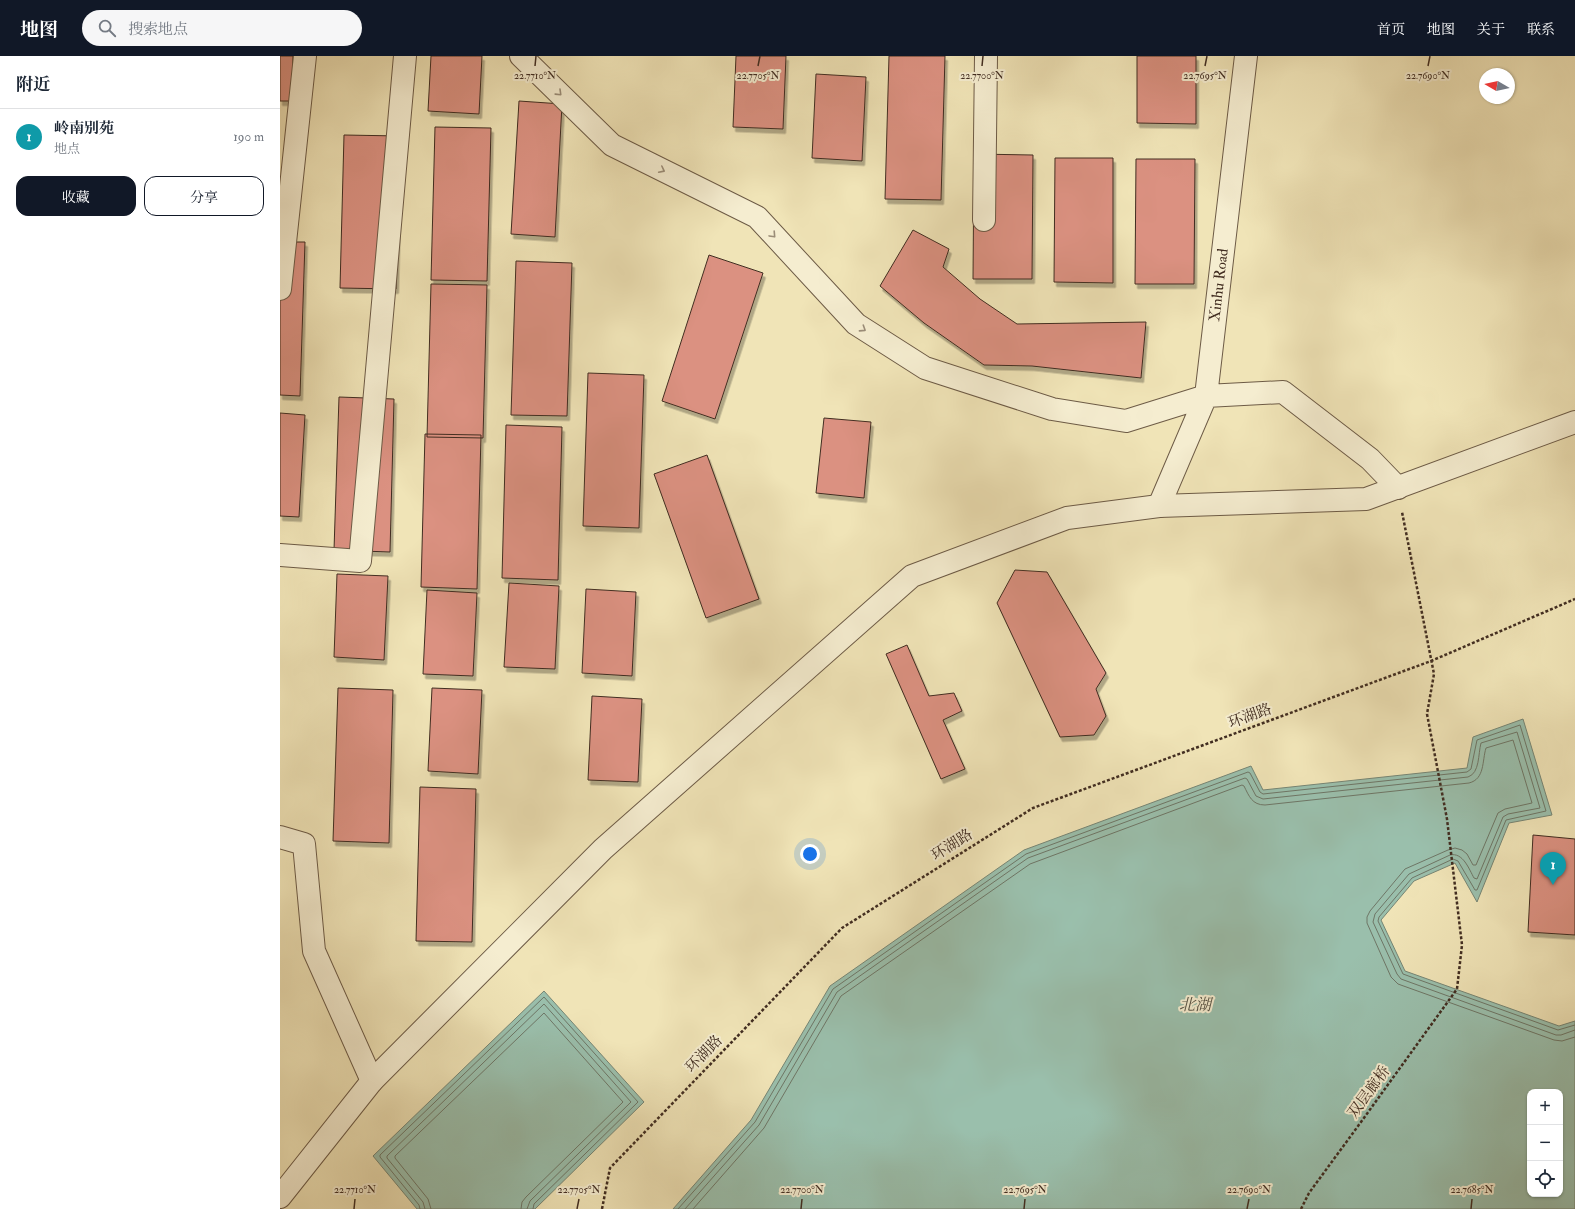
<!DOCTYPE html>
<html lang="zh">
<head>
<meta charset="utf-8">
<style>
  :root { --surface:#fff; --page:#f6f6f7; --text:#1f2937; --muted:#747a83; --line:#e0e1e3; --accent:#111827 }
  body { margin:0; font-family:"IM FELL Double Pica","Noto Serif SC",serif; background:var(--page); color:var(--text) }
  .controls { position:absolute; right:12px; bottom:12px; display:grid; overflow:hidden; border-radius:8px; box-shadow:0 1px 3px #0004 }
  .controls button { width:36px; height:36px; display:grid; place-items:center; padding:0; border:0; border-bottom:1px solid var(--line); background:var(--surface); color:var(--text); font:20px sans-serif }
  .compass { position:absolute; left:1199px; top:12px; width:36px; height:36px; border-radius:50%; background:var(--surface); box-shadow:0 1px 3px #0004; rotate:279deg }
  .you { position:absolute; left:530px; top:798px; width:14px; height:14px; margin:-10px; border:3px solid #fff; border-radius:50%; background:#1a73e8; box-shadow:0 0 0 6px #1a73e833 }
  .badge { display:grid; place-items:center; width:26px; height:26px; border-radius:50%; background:var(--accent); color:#fff; font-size:13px; font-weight:700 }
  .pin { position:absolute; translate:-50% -33px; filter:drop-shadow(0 1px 2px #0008) }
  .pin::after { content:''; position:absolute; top:21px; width:14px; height:12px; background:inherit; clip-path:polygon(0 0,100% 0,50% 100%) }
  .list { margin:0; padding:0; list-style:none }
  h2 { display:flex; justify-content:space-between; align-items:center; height:52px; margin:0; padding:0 16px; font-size:17px }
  h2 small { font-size:13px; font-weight:400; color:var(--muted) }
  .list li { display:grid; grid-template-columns:26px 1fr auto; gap:12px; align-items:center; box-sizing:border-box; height:56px; padding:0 16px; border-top:1px solid var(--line) }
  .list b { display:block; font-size:15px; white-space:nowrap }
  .list p { margin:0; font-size:13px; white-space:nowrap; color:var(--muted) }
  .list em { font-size:13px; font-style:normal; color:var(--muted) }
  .actions { display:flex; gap:8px; padding:12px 16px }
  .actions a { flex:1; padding:9px 0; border:1px solid var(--accent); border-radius:12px; text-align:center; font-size:14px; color:var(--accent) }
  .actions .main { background:var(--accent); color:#fff }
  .icon { flex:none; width:22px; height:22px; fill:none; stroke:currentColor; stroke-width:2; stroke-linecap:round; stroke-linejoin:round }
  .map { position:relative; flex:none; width:1295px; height:1153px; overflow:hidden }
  header { display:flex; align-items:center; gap:24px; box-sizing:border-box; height:56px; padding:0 20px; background:var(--accent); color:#fff }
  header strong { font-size:19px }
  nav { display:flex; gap:22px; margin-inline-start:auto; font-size:14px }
  .search { width:280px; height:36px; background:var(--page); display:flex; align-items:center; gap:10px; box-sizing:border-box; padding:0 14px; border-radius:22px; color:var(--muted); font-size:15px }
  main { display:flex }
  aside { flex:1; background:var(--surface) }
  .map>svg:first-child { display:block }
</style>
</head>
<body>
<header>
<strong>地图</strong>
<div class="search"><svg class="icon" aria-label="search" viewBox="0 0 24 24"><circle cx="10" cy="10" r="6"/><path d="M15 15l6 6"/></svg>搜索地点</div>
<nav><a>首页</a><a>地图</a><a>关于</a><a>联系</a></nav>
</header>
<main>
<aside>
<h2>附近<small></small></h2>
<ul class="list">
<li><span class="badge" style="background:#0f9aa8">1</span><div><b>岭南别苑</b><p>地点</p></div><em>190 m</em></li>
</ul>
<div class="actions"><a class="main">收藏</a><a>分享</a></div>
</aside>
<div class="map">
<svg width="1295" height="1153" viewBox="0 0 1295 1153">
  <defs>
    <filter id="shadow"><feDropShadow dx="2.5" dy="4.5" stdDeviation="0" flood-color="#0004"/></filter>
  </defs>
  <rect width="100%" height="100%" fill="#f0e4b7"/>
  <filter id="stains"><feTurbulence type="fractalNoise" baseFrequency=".005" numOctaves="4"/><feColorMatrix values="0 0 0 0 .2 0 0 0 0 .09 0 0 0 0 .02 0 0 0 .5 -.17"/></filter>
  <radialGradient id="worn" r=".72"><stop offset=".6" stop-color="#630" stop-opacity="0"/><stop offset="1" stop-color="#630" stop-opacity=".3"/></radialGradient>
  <path fill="#9abfac" stroke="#768574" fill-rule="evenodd" d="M 1243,663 L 1272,759 L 1229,767 L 1197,846 L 1175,807 L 1134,825 L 1101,864 L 1125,915 L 1279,970 L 1295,965 L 1295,1153 L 393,1153 L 471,1064 L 550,930 L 744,794 L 971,710 L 983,734 L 1187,712 L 1193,681 ZM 1250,1036 L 1280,1036 L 1280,1138 L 1250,1138 Z
    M 264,935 L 364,1046 L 255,1153 L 137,1153 L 93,1100 Z"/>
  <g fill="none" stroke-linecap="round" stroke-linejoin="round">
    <path stroke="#6e7666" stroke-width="1" d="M 140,1153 L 139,1149 L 100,1101 L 100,1099 L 264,941 L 358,1046 L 254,1148 L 253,1153
      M 145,1153 L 143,1146 L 107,1102 L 107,1100 L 264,948 L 351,1046 L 250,1145 L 247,1153
      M 151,1153 L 148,1143 L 115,1102 L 115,1100 L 264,957 L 343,1046 L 246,1141 L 242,1146 L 241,1153
      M 398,1153 L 475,1066 L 553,933 L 746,798 L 968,716 L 970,717 L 980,736 L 983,738 L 1187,716 L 1191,713 L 1197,684 L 1240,669 L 1266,755 L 1226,764 L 1197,834 L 1195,834 L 1178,805 L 1173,803 L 1132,822 L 1099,861 L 1098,865 L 1123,918 L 1278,974 L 1295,969
      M 405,1153 L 479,1069 L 557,936 L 748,802 L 965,722 L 967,723 L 976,740 L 983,743 L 1188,721 C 1200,717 1198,698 1201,687 L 1237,676 L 1260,752 L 1228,758 L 1223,761 L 1197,823 L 1194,822 C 1189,813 1183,796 1170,799 L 1129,818 L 1095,858 L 1093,866 L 1117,918 L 1121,923 L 1276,979 L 1281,979 L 1295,974
      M 413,1153 L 484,1072 L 561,940 L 750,808 L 962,729 L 964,730 C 969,740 972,749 985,749 L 1189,727 C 1205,723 1202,705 1206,692 L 1233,684 L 1252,747 L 1225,753 L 1218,757 L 1196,809 L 1193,809 L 1187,798 L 1182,794 L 1175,792 L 1168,794 L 1125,813 L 1090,855 L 1087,861 L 1087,867 L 1111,921 L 1118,928 L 1274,984 L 1282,985 L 1295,981"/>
  </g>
  <path fill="#db9181" stroke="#412d21" filter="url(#shadow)" d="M 0,0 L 13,0 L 12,45 L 0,45 Z
    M 151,0 L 202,0 L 199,58 L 148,55 Z
    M 456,0 L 506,0 L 503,73 L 453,71 Z
    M 609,0 L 665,0 L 661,144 L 605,143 Z
    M 857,0 L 916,0 L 916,68 L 857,67 Z
    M 536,18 L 586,21 L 582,105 L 532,102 Z
    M 239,45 L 282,48 L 275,181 L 231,178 Z
    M 155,71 L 211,72 L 207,225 L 151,224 Z
    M 64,79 L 120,80 L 116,233 L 60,232 Z
    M 694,98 L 753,99 L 752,223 L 693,223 Z
    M 775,102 L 833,102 L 833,227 L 774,226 Z
    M 856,103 L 915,103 L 914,228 L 855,228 Z
    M 633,174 L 669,193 L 663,211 L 700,243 L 737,268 L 866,266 L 861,322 L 752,310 L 704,309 L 644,267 L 600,230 Z
    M 0,186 L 25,186 L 20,340 L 0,339 Z
    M 429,199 L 483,217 L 435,363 L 382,345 Z
    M 236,205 L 292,207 L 287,360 L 231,359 Z
    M 151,228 L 207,229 L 203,382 L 147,381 Z
    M 308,317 L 364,319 L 359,472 L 303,470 Z
    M 59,341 L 114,343 L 110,496 L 54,494 Z
    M 0,357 L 25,359 L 19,461 L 0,460 Z
    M 544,362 L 591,366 L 584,442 L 536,437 Z
    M 226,369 L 282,371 L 278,524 L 222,522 Z
    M 145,378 L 201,379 L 197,533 L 141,531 Z
    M 427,399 L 479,543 L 426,562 L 374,418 Z
    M 735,514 L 767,516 L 826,617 L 816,633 L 826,660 L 814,679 L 780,681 L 717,547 Z
    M 57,518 L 108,520 L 104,604 L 54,601 Z
    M 229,527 L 279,530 L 275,613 L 224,611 Z
    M 306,533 L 356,536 L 352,620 L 302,617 Z
    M 147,534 L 197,537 L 193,620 L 143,618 Z
    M 627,589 L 649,640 L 674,637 L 682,655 L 663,664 L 685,713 L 661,723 L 606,598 Z
    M 58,632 L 113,634 L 109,787 L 53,785 Z
    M 152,632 L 202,634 L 198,718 L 148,715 Z
    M 312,640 L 362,643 L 358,726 L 308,724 Z
    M 140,731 L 196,733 L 192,886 L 136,885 Z
    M 1253,779 L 1295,783 L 1295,879 L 1248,876 Z"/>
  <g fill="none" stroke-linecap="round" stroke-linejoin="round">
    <g stroke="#6d5b46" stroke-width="24">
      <path id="minor" d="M 241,0 L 332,89 L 477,161 L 576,268 L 645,312 L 772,353 L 846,365 L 926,340 L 1003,336 L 1090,403 L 1118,432
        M 704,164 L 706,0
        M 0,233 L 25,0
        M 879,450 L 926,340 L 966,0
        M 0,499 L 80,505 L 125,0
        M 0,781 L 24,788 L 34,895 L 92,1025"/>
    </g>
    <g stroke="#6d5b46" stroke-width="24">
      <path id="tertiary" d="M 0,1141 L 92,1025 L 323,793 L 632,520 L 787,462 L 879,450 L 1086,443 L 1295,366"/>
    </g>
    <path stroke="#412d21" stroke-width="2.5" stroke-dasharray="3 2" stroke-linecap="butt" d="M 322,1153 L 330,1112 L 562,872 L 753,752 L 1151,605 L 1295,543
      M 1021,1153 L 1029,1137 L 1081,1066 L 1177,933 L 1182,889 L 1167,763 L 1147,658 L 1154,618 L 1122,456"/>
    <use href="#minor" stroke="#f5edd0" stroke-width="22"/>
    <use href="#tertiary" stroke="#f5edd0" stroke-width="22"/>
  </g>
  <defs><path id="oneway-chevron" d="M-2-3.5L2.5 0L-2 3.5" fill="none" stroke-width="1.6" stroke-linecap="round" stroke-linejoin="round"/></defs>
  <g stroke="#9b8d78">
    <use href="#oneway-chevron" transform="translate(279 37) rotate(44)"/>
    <use href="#oneway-chevron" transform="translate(382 114) rotate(27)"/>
    <use href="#oneway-chevron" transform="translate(493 179) rotate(47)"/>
    <use href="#oneway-chevron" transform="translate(583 273) rotate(33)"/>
  </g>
  <path fill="none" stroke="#412d21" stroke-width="1.5" d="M 255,10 L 256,0M 478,10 L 480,0M 702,10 L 703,0M 925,10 L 927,0M 1148,10 L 1150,0M 74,1153 L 75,1143M 297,1153 L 299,1143M 521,1153 L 522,1143M 744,1153 L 745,1143M 967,1153 L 969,1143M 1191,1153 L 1192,1143"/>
  <g text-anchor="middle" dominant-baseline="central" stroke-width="4" stroke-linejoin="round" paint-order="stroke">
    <g font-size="15" fill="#412d21" stroke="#f5edd0">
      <text transform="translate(939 229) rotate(-83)">Xinhu Road</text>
      <text transform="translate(970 660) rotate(-20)">环湖路</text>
      <text transform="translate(672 789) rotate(-32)">环湖路</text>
      <text transform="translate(424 998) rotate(-46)">环湖路</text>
      <text transform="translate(1089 1036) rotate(-54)">双层廊桥</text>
    </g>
    <g font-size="16" font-style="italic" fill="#575244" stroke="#f5edd0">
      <text x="915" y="949">北湖</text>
    </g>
  </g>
  <g font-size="10" text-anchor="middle" fill="#412d21" stroke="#f5edd0" stroke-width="4" stroke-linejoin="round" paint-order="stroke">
    <text x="255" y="23">22.7710°N</text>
    <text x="478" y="23">22.7705°N</text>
    <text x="702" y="23">22.7700°N</text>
    <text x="925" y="23">22.7695°N</text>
    <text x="1148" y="23">22.7690°N</text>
    <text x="75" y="1137">22.7710°N</text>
    <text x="299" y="1137">22.7705°N</text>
    <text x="522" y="1137">22.7700°N</text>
    <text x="745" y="1137">22.7695°N</text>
    <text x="969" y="1137">22.7690°N</text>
    <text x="1192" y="1137">22.7685°N</text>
  </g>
  <rect width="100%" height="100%" filter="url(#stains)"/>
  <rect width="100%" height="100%" fill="url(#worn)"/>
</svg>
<div class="controls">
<button>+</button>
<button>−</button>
<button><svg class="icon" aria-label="locate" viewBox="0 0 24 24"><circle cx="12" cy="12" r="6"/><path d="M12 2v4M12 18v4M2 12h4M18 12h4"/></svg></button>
</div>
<svg class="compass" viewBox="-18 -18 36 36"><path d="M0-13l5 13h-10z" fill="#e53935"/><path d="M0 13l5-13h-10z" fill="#747a83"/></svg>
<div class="you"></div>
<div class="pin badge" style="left:1273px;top:829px;background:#0f9aa8">1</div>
</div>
</main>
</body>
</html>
